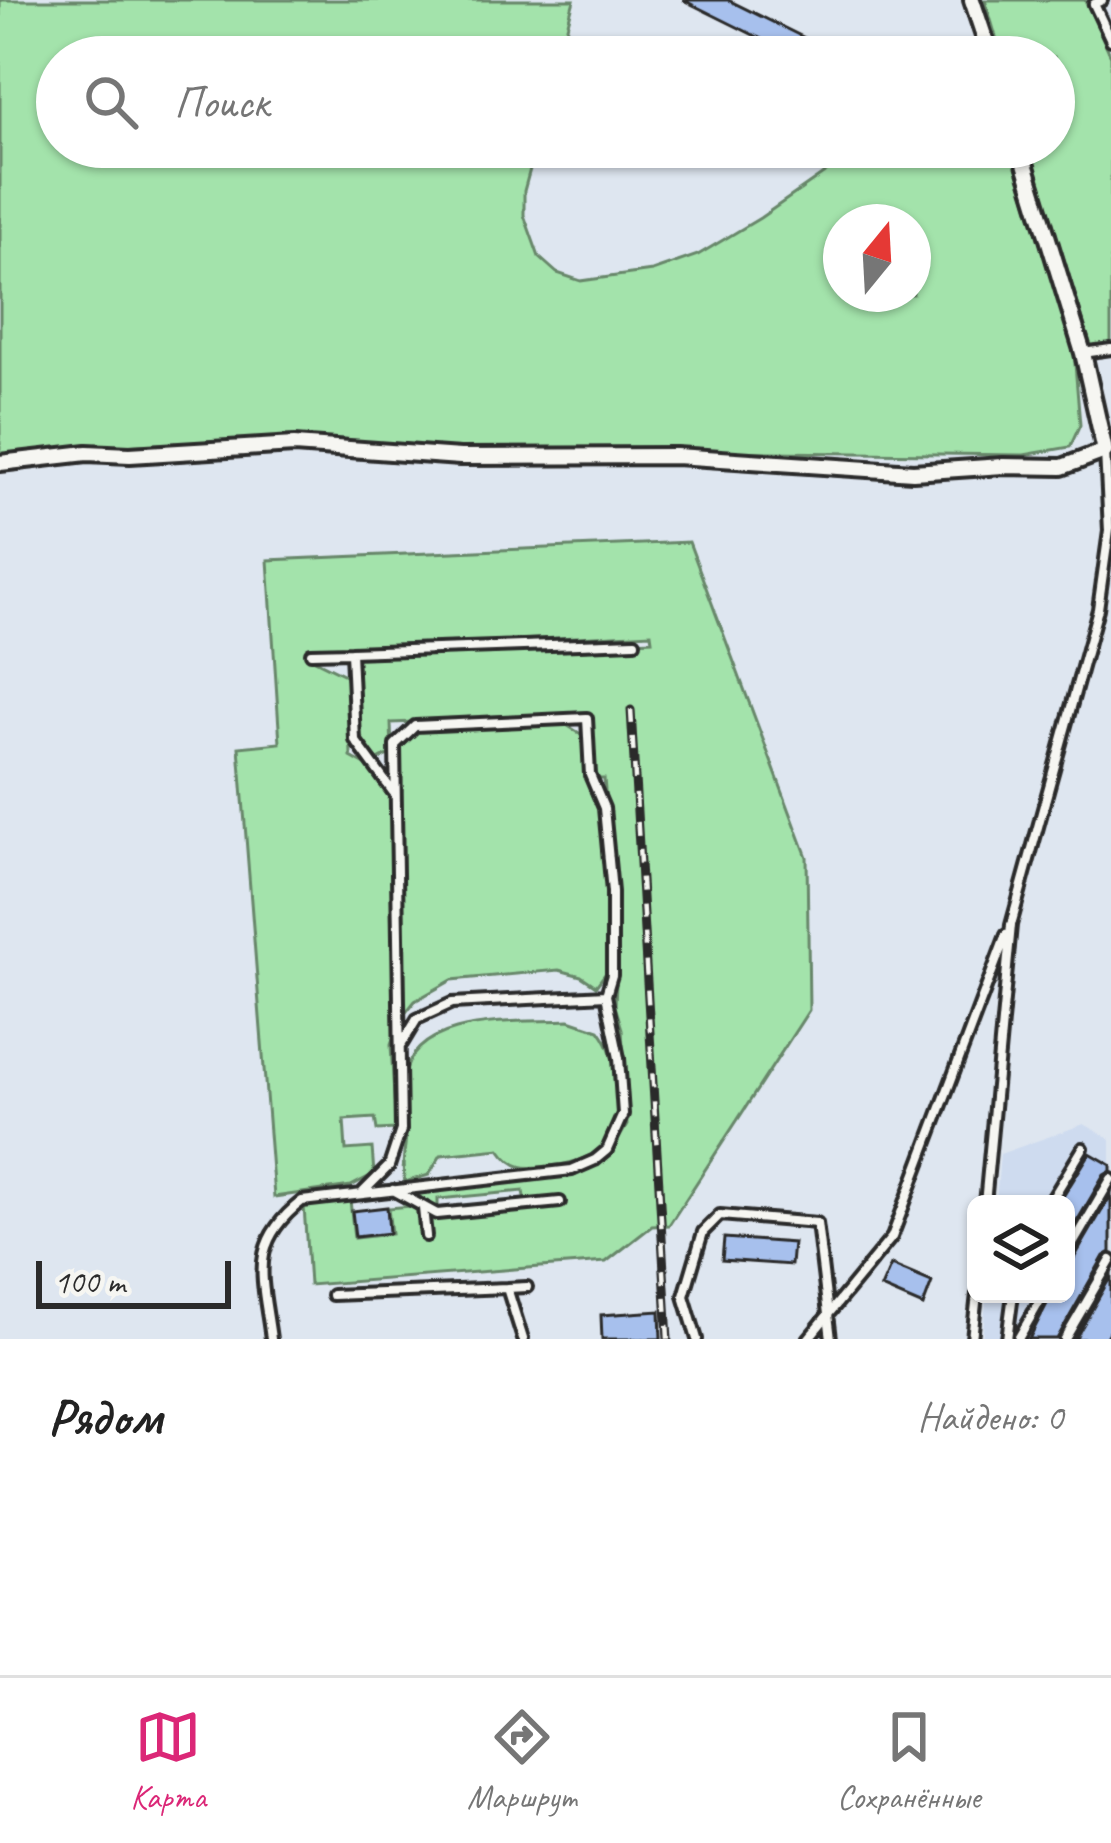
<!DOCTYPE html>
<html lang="ru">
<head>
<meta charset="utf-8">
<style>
  :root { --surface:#fff; --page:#f6f6f6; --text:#222; --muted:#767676; --line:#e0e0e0; --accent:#db2777 }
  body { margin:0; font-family:Caveat,sans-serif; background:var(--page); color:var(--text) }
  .controls { position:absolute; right:36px; bottom:36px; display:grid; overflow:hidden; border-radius:18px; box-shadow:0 3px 9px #0004 }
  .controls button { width:108px; height:108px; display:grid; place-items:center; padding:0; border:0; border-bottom:3px solid var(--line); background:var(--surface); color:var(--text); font:60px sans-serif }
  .compass { position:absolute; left:823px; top:204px; width:108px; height:108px; border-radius:50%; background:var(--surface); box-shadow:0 3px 9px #0004; rotate:18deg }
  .scale { position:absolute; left:36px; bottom:30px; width:195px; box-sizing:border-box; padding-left:12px; border:6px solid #2b2b2b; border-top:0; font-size:33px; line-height:42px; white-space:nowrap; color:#2b2b2b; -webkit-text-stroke:9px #f6f6f2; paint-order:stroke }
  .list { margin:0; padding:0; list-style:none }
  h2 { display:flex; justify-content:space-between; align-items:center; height:156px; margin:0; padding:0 48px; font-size:51px }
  h2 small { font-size:39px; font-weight:400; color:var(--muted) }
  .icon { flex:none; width:66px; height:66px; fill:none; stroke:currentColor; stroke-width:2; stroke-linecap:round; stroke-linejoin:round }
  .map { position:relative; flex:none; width:1111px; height:1339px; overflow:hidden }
  .search { position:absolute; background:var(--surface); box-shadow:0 3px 9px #0004; left:36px; right:36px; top:36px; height:132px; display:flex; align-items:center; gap:30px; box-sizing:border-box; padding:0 42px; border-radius:66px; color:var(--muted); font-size:45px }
  .sheet { height:336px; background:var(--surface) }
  nav { display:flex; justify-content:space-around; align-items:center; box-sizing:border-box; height:168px; border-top:3px solid var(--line); background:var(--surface); font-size:33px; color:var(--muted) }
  nav a { display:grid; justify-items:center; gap:6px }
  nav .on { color:var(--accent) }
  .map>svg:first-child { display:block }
</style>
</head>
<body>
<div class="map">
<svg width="1111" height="1339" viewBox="0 0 1111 1339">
  <rect width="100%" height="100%" fill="#dee6f0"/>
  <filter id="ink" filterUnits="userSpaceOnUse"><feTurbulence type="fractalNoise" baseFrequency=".00833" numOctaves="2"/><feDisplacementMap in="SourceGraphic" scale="24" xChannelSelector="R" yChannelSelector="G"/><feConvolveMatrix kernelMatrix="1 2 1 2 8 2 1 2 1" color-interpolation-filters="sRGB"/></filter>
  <g filter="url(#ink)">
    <path fill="#cedbef" d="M 1084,1124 L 1111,1139 L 1111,1339 L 982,1339 L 987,1294 L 1066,1294 L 1066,1204 L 996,1204 L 1000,1154 Z"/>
    <path fill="#a3e3ab" stroke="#67876b" stroke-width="3" fill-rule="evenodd" d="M 0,0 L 574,0 L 559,57 L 57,57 L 57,147 L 536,147 L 524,191 L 524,215 L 539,257 L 557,273 L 581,281 L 652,271 L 698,255 L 760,218 L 862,147 L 1010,147 L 1074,352 L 1080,425 L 1070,447 L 1024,455 L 439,448 L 288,438 L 77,448 L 0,456 ZM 841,222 L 913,222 L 913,294 L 841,294 Z
      M 985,0 L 1085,0 L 1111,56 L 1111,343 L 1091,346 L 1029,147 L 1054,147 L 1054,57 L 1002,57 Z
      M 689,542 L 807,857 L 809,1010 L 669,1225 L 652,1226 L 606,1262 L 309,1285 L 304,1206 L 350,1200 L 354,1238 L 391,1234 L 388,1208 L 411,1206 L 419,1211 L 423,1238 L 430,1237 L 428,1216 L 563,1206 L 562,1198 L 525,1202 L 523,1191 L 438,1199 L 438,1210 L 414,1193 L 576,1175 L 609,1155 L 627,1125 L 622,1029 L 615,1006 L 618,938 L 604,779 L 596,779 L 591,715 L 391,723 L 392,753 L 378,760 L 360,740 L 356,655 L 652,640 L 651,633 L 309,651 L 309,657 L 349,677 L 351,757 L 380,773 L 391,795 L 396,1031 L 391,1045 L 396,1129 L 377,1130 L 375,1118 L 344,1120 L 346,1150 L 372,1148 L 374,1174 L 351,1186 L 274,1197 L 239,747 L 280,743 L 268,560 Z
      M 565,724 L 584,736 L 586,773 L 601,812 L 607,893 L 608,970 L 596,986 L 581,976 L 559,970 L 452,980 L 415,1001 L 403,1016 L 397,752 L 419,730 Z
      M 569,1020 L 599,1030 C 612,1047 614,1063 617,1084 C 623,1138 602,1161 549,1166 C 526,1169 514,1170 500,1149 L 441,1155 L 429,1175 L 405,1182 C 400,1160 407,1148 406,1126 C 405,1111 402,1094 404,1079 C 413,1012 521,1023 569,1020 Z"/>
    <path fill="#a7c0ed" stroke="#2b2b2b" stroke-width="3" d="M 683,0 L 728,0 L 823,47 L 827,38 L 865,57 L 798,57 Z
      M 1090,1153 L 1111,1165 L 1111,1171 L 1104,1175 L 1066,1240 L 1066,1204 L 1059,1203 Z
      M 1111,1195 L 1111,1252 L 1104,1256 L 1057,1339 L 1029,1339 L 1052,1294 L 1066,1294 L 1066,1264 L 1073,1260 Z
      M 387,1207 L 389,1233 L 355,1237 L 352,1211 Z
      M 724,1238 L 793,1243 L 791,1265 L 722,1260 Z
      M 891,1265 L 932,1282 L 923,1306 L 881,1288 Z
      M 1111,1276 L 1111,1328 L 1105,1339 L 1075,1339 Z
      M 660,1311 L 661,1339 L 602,1339 L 601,1315 Z"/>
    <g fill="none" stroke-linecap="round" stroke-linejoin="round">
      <g stroke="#2b2b2b" stroke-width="16">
        <path id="lane" d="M 1102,0 L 1094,4 L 1111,40
          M 1083,353 L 1111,349
          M 311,653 L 351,652
          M 393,792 L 355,740 L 351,652 L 635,642
          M 402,1044 L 417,1019 L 452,1003 L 606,995
          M 393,1190 L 437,1214 L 560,1202
          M 985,1204 L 1011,925 L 1098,609 L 1109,531 L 1105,451
          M 1049,1204 L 1083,1148
          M 423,1208 L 426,1236
          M 1066,1256 L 1111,1179
          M 507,1288 L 527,1287
          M 332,1295 L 507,1288 L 523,1339
          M 271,1339 C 263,1277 247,1244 302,1201 L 572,1170 L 595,1160 L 607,1150 L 623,1114 L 619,1058 L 606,995 L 612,975 L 612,892 L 604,808 L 590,775 L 587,718 L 415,726 L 395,745 L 401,1130 L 389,1166 L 363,1192
          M 697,1339 L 684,1296 L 703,1232 L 720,1215 L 817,1223 L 831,1339
          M 808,1339 L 892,1237 L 1006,935
          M 972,1339 L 977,1294
          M 1007,1339 L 1013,1294
          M 1018,1339 L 1044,1294
          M 1065,1339 L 1111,1260"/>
      </g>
      <g stroke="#2b2b2b" stroke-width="22">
        <path id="street" d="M 972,0 L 991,57
          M 0,463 L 87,453 L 130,455 L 294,445 L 460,457 L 676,456 L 913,472 L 1003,466 L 1062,467 L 1105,451 L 1083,353 L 1020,147"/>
      </g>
      <use href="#lane" stroke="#f6f6f2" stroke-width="8"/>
      <use href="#street" stroke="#f6f6f2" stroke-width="14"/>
      <g stroke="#2b2b2b" stroke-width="9">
        <path id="rail" d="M 631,710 L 668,1339"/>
      </g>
      <use href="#rail" stroke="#f6f6f2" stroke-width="4.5" stroke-dasharray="14" stroke-linecap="butt"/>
    </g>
  </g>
</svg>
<div class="controls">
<button><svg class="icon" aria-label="layers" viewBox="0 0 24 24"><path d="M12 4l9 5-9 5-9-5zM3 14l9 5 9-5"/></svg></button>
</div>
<svg class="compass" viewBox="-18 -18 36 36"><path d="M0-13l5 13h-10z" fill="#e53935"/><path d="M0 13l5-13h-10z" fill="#767676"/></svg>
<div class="scale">100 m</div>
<div class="search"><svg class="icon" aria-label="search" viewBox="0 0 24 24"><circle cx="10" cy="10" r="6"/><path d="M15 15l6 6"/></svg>Поиск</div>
</div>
<section class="sheet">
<h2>Рядом<small>Найдено: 0</small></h2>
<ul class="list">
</ul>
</section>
<nav>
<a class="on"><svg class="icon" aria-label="map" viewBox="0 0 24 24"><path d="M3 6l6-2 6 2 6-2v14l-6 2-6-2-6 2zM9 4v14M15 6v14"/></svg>Карта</a>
<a><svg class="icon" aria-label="directions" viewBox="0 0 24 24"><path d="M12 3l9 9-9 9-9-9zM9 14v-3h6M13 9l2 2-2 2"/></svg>Маршрут</a>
<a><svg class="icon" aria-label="saved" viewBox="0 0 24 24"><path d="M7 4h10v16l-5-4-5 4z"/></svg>Сохранённые</a>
</nav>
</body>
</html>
